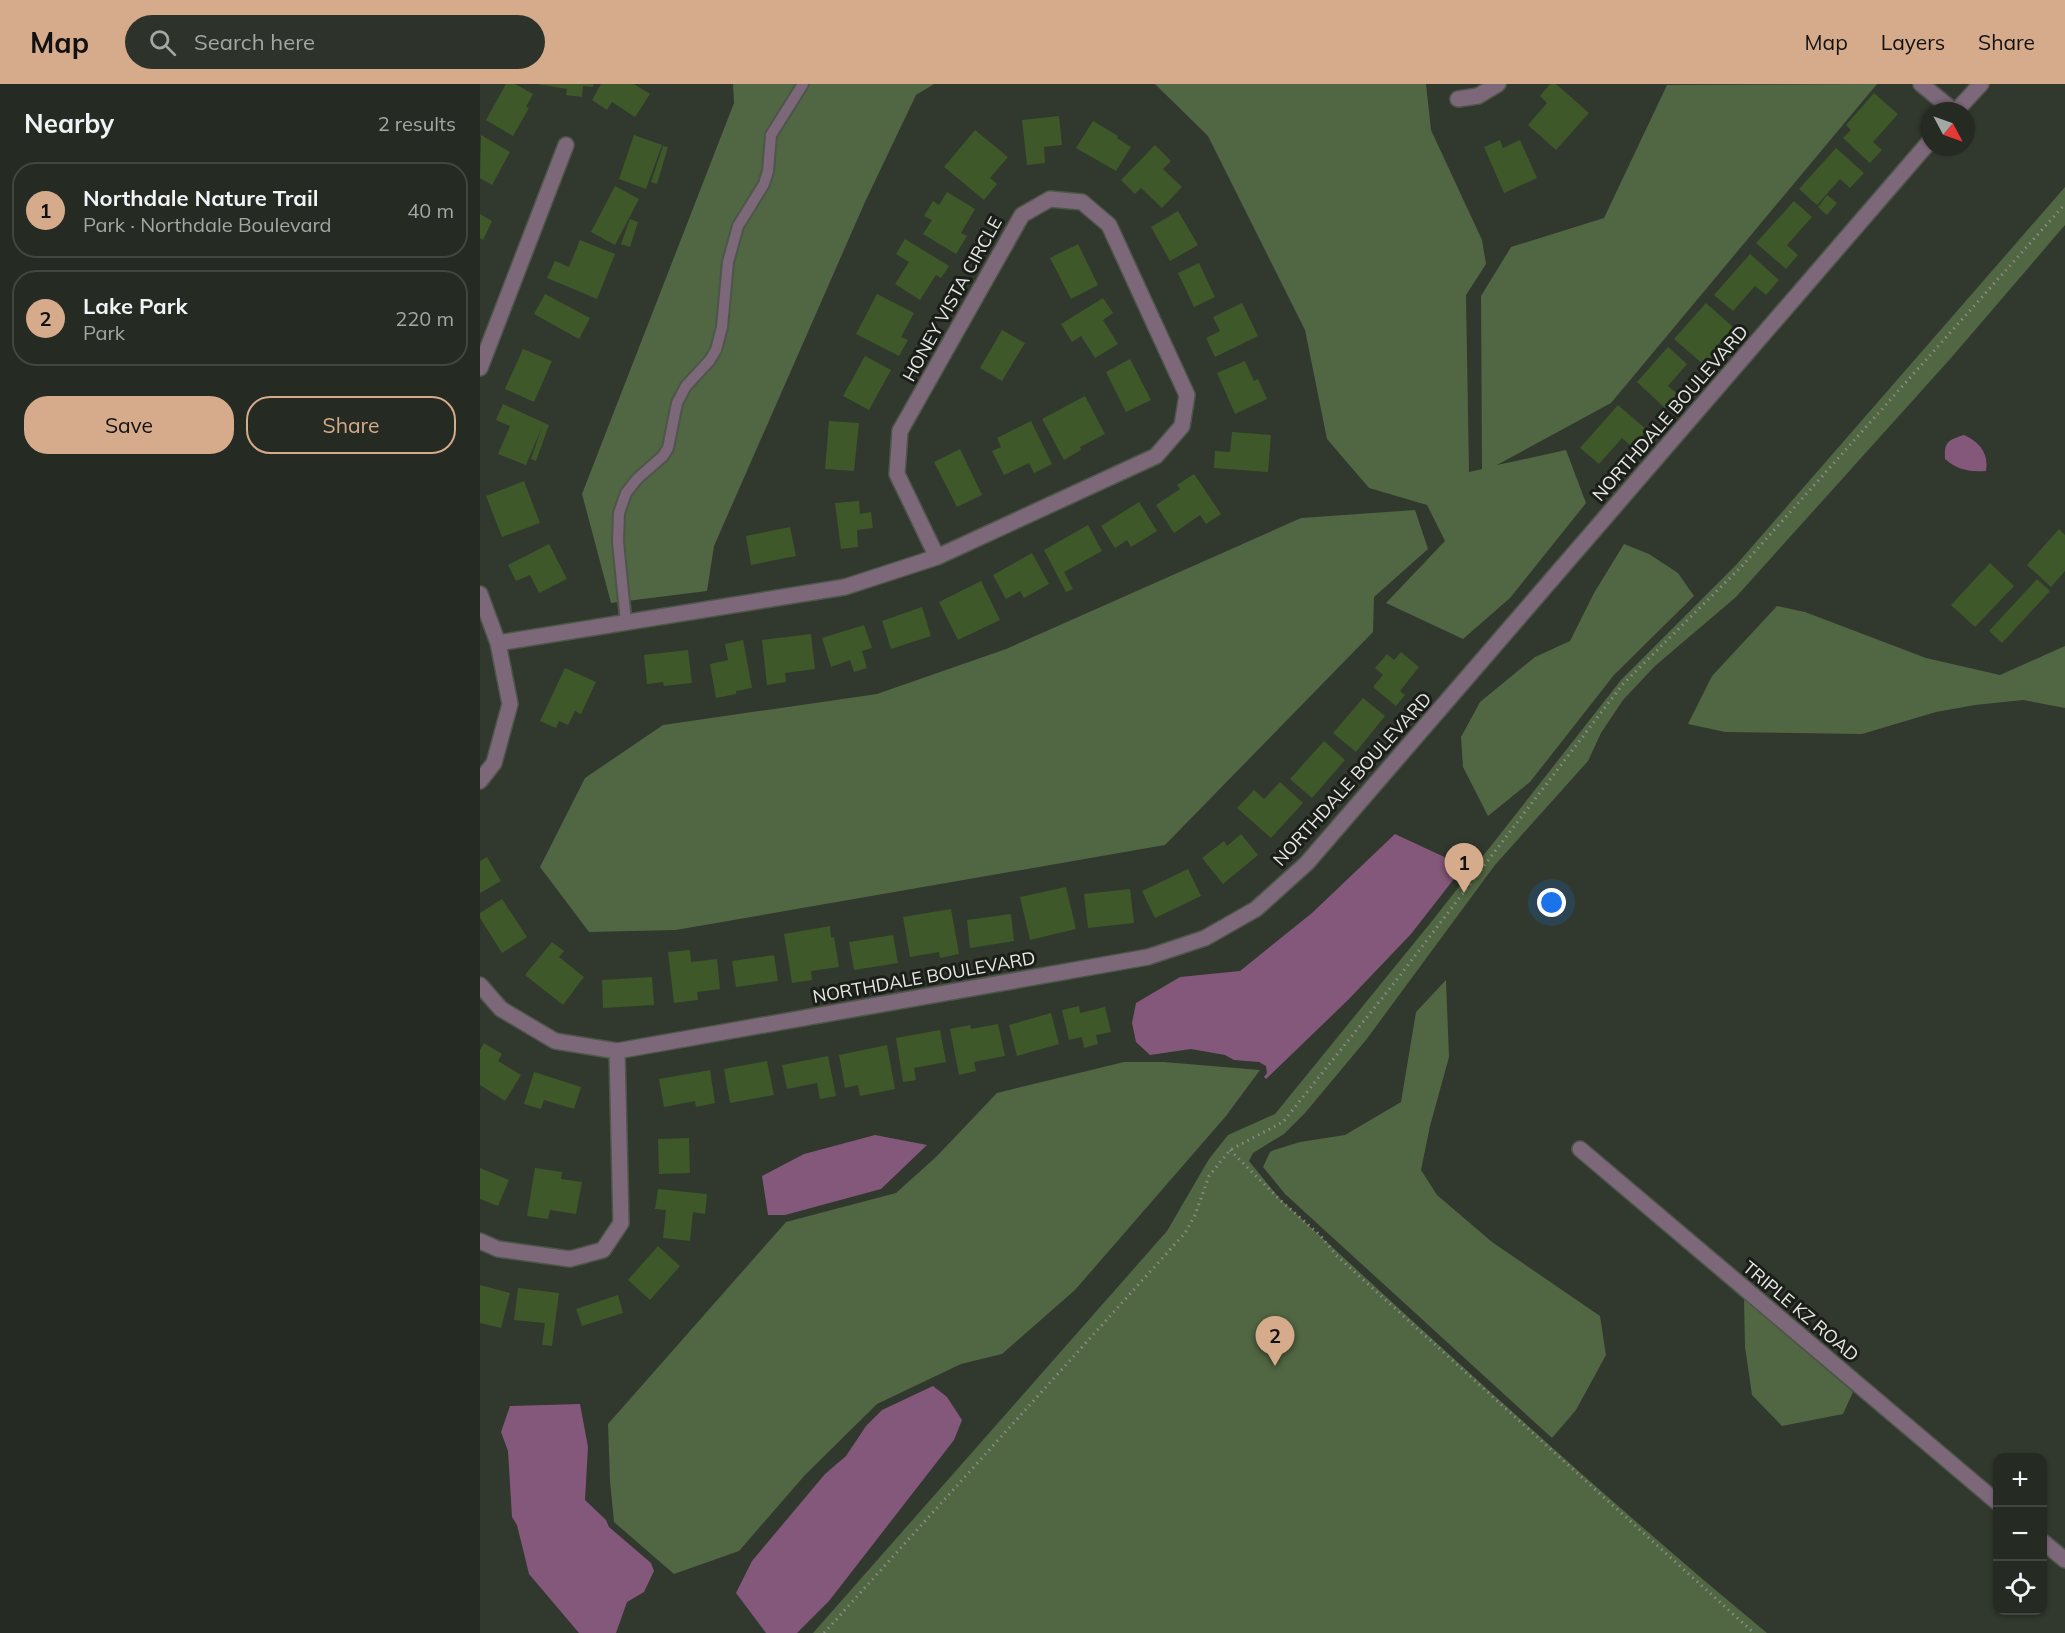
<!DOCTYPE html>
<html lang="en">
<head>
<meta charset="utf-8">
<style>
  :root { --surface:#252a22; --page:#2d322a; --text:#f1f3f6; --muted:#a3a7a5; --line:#424640; --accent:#d6ab8b }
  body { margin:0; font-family:Mulish,sans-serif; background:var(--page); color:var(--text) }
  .controls { position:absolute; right:18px; bottom:18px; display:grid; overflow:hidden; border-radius:12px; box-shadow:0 2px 4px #0004 }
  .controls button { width:54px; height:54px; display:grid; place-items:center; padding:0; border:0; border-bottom:2px solid var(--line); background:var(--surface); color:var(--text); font:30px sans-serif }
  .compass { position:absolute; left:1441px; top:18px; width:54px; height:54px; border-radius:50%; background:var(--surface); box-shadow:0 2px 4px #0004; rotate:131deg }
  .you { position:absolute; left:1072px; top:819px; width:21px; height:21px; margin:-15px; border:4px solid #fff; border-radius:50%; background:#1a73e8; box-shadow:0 0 0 9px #1a73e833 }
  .badge { display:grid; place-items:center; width:39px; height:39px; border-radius:50%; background:var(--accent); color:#111; font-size:20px; font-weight:700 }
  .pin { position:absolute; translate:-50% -50px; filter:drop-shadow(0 2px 3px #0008) }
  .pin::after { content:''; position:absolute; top:32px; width:21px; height:18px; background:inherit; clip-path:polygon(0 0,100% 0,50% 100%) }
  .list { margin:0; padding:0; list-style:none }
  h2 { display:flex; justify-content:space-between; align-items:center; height:78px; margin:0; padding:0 24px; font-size:26px }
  h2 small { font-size:20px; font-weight:400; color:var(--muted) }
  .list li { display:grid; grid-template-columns:39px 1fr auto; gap:18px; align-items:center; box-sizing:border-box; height:96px; margin:0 12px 12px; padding:0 12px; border:2px solid var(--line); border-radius:24px }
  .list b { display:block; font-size:22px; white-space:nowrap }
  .list p { margin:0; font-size:20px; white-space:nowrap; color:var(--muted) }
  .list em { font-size:20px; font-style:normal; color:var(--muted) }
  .actions { display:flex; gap:12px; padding:18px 24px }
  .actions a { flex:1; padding:14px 0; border:2px solid var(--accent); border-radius:24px; text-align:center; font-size:21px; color:var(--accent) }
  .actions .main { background:var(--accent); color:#111 }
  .icon { flex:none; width:33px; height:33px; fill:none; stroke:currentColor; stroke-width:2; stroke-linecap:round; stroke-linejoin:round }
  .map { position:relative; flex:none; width:1585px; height:1549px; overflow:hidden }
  header { display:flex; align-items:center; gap:36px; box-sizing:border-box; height:84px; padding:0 30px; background:var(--accent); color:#111 }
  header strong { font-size:28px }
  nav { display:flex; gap:33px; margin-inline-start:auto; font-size:21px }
  .search { width:420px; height:54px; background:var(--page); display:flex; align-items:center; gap:15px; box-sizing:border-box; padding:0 21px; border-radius:33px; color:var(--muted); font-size:22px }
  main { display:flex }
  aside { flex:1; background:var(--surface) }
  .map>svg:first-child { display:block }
</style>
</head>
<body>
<header>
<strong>Map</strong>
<div class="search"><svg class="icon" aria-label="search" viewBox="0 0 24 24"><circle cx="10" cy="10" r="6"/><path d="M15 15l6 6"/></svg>Search here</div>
<nav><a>Map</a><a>Layers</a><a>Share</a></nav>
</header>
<main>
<aside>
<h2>Nearby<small>2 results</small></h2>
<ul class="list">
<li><span class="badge">1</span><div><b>Northdale Nature Trail</b><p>Park · Northdale Boulevard</p></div><em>40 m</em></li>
<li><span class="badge">2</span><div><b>Lake Park</b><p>Park</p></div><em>220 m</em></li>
</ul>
<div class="actions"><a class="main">Save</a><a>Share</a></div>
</aside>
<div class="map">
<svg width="1585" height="1549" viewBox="0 0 1585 1549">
  <rect width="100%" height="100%" fill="#31382d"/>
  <path fill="#516642" d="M 253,0 L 454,0 L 436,11 L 385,118 L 234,462 L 227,507 L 131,519 L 102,410 L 254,19 Z
    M 675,0 L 946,0 L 951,46 L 1002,156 L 1006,180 L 986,211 L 989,388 L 1002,385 L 1001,212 L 1031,163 L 1124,134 L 1187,1 L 1397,0 L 1131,319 L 1017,381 L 1086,366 L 1106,419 L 1030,514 L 983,555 L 906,519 L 965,457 L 947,421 L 889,404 L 847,355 L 825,246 L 728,52 Z
    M 1585,103 L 1585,141 L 1471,274 L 1256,513 L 1175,582 L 1143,616 L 1121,649 L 1108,677 L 1015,781 L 886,956 L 825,1029 L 804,1050 L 773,1069 L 769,1077 L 800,1115 C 960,1262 1119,1410 1287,1549 L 333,1549 L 687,1147 L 729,1075 L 748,1051 L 795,1030 L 952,837 L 1141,596 L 1256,481 Z
    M 935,426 L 948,465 L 894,513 L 893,548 L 685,761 L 196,846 L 109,848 L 60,783 L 105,694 L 183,641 L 397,610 L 526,565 L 821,434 Z
    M 1144,460 L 1169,470 L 1198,489 L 1214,512 L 1134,591 L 1050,698 L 1008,732 L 983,683 L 981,653 L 1000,618 L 1055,573 L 1090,557 L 1114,509 Z
    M 1297,522 L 1325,528 L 1446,574 L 1520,591 L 1585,562 L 1585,624 L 1543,616 L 1495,621 L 1456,628 L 1382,650 L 1245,648 L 1208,640 L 1232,592 Z
    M 966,896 L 969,973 L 950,1042 L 941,1086 L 957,1111 L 1012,1158 L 1120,1232 L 1126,1271 L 1096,1326 L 1072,1354 L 805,1110 L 783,1083 L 790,1068 L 794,1066 L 820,1058 L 865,1051 L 921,1018 L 936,928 Z
    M 644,978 L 684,978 L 780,986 L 746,1032 L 595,1206 L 522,1270 L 481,1280 L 397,1320 L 325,1391 L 259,1467 L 194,1490 L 134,1438 L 130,1397 L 128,1340 L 306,1138 L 416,1109 L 456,1073 L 517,1009 Z
    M 1264,1215 L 1373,1308 L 1363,1330 L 1302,1342 L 1272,1311 L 1265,1263 Z"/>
  <path fill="#84587b" d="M 1484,351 C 1500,358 1509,370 1506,387 C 1489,388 1478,386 1465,375 C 1464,358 1468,356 1484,351 Z
    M 915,750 L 975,778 L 977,791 L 931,850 L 868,916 L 786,995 L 784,993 L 787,989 L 786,982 L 779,978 L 754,976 L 745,971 L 711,965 L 670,971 L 656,958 L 652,939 L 656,919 L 700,893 L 760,887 L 832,829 Z
    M 395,1051 L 447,1061 L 401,1105 L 305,1131 L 288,1131 L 282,1092 L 324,1070 Z
    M 453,1302 L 467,1313 L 482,1336 L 474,1356 L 349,1517 L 317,1549 L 286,1549 L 256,1509 L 272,1477 L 345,1390 L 366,1372 L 386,1342 L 402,1326 Z
    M 100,1320 L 108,1363 L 105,1416 L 126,1436 L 129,1443 L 171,1479 L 174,1487 L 164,1508 L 147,1518 L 136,1549 L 99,1549 L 49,1490 L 37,1441 L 32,1433 L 28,1367 L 21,1348 L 30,1322 Z"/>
  <path fill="#3e582a" d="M 26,0 L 35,0 L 53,10 L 46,23 L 49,24 L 33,52 L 6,36 Z
    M 57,0 L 113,0 L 113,3 L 103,2 L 102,13 L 86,11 L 87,5 Z
    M 121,0 L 154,0 L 170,10 L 155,33 L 132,18 L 127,26 L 112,16 Z
    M 1070,0 L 1076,0 L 1109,29 L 1076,66 L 1048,41 L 1067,19 L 1060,12 Z
    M 1394,9 L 1418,30 L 1393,58 L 1402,66 L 1390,79 L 1363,54 L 1371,46 L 1366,41 Z
    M 579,32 L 582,61 L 564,63 L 565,79 L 547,81 L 542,36 Z
    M 613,37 L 638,52 L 637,54 L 651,63 L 636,87 L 596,64 Z
    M 495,46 L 528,73 L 510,94 L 517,100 L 504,116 L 464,83 Z
    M 1,51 L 30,68 L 12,101 L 0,94 Z
    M 154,51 L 182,61 L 166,105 L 139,95 Z
    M 1020,56 L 1023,64 L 1040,56 L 1057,94 L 1024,109 L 1004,63 Z
    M 675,61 L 691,77 L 683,85 L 702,103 L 682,124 L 661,104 L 655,110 L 641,96 Z
    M 183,62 L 188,63 L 177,100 L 171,98 Z
    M 1356,64 L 1384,89 L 1370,104 L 1360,95 L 1337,121 L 1319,105 Z
    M 135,102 L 159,115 L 135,161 L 111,148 Z
    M 467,108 L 495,125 L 481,149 L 487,152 L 476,170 L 443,150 L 452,136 L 444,132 L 453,117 L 459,121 Z
    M 1347,111 L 1357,119 L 1347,131 L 1338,123 Z
    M 1314,117 L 1332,133 L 1307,161 L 1318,171 L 1306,185 L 1276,159 Z
    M 698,127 L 718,161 L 690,177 L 671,143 Z
    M 0,130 L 12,137 L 3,156 L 0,154 Z
    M 150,135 L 158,138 L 150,163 L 141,160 Z
    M 425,155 L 469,182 L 461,194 L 456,191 L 440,216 L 415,200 L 429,178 L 416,170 Z
    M 100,156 L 135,170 L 117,215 L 67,194 L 75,177 L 89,183 Z
    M 598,160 L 618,201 L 591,215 L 570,174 Z
    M 1270,170 L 1299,196 L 1286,211 L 1275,202 L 1253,227 L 1234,211 Z
    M 719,179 L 735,213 L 714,223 L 698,189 Z
    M 65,210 L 110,234 L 99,255 L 54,230 Z
    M 397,210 L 434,229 L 421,253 L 428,256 L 419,272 L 376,250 Z
    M 623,214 L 633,229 L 623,236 L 638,260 L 615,274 L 601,252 L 592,258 L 581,240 Z
    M 762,219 L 778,252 L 735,273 L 726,254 L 740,247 L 733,233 Z
    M 1226,219 L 1253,243 L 1237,262 L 1239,264 L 1224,281 L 1194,255 Z
    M 522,246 L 545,259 L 522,297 L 500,284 Z
    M 1188,263 L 1207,280 L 1188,302 L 1199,311 L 1186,325 L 1157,298 Z
    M 43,265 L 72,277 L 54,318 L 25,305 Z
    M 385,272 L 411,286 L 389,326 L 363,312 Z
    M 650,275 L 671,316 L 646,328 L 626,288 Z
    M 765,277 L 774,297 L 778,295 L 787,315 L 755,330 L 737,289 Z
    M 605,312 L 625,350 L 600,363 L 601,366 L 584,376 L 562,335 Z
    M 23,320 L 69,341 L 56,377 L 51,375 L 62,343 L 46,381 L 18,370 L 30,342 L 16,336 Z
    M 1138,321 L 1167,346 L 1152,363 L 1142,354 L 1119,380 L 1100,364 Z
    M 349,337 L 379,339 L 374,387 L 345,385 Z
    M 551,337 L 572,380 L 554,389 L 549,379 L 524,391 L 512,367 L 521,363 L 517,354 Z
    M 752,348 L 791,351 L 788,388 L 734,384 L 735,367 L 750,368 Z
    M 480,365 L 502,411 L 477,423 L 454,378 Z
    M 714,390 L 741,430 L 726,440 L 720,431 L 694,449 L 676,421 L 700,405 L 697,401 Z
    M 44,397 L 60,439 L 22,453 L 6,412 Z
    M 379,417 L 380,430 L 391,428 L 393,444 L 377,446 L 378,463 L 361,465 L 355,419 Z
    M 659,418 L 677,447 L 651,463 L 647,456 L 635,464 L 621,442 Z
    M 608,441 L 622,467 L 584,488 L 593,505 L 586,508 L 564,466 Z
    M 310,443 L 316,472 L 271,481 L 266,452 Z
    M 1579,445 L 1585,451 L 1585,487 L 1571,503 L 1547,481 Z
    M 69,460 L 87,495 L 59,509 L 50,491 L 36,497 L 28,481 Z
    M 552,469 L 569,500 L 544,514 L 540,507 L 526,515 L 513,491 Z
    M 1510,479 L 1534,502 L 1495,543 L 1471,521 Z
    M 1557,495 L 1570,507 L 1522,559 L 1509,547 Z
    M 501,497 L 520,536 L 478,556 L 459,518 Z
    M 442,523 L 451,552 L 411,565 L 402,537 Z
    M 384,541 L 392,564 L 382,567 L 387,584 L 374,588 L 370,576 L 351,583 L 342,554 Z
    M 331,550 L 335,585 L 305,589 L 306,598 L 287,601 L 282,556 Z
    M 263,556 L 272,604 L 256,607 L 256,610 L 236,614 L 230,580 L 248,576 L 245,560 Z
    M 208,566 L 212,599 L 184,602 L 183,598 L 167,600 L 164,571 Z
    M 921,568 L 939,583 L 920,607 L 925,611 L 916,622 L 893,603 L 903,591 L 895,584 L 907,570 L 914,576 Z
    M 85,584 L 116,598 L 101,630 L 95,627 L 88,641 L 79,637 L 76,644 L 60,637 Z
    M 883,614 L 905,632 L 876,668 L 853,649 Z
    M 844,657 L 865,676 L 832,714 L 810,695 Z
    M 800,698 L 823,719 L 791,754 L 757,724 L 774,706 L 784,715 Z
    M 761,750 L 778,771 L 743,800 L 722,774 L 744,757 L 747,762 Z
    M 7,773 L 21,797 L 0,809 L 0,777 Z
    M 708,785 L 721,812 L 675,834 L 662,807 Z
    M 586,803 L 596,845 L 550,856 L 540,813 Z
    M 650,805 L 654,839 L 608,844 L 604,810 Z
    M 22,815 L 47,853 L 22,869 L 0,834 L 0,829 Z
    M 471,825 L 479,870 L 460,874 L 459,868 L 430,873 L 423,833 Z
    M 531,830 L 534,857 L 490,864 L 487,836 Z
    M 350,842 L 351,854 L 354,853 L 359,883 L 331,887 L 332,896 L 312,899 L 304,850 Z
    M 413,851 L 418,879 L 374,886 L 369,858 Z
    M 72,858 L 84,867 L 79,873 L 104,893 L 83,921 L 45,891 Z
    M 210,866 L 211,878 L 237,875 L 240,905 L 217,908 L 218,916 L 194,919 L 188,868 Z
    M 294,871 L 298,897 L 256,903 L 252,877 Z
    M 172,893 L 174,921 L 123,924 L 122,896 Z
    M 599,922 L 600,929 L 625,923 L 631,948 L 616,951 L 618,960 L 604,964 L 602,953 L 589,956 L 582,926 Z
    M 571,929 L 579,960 L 537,972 L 529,941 Z
    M 518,940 L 525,972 L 494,978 L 496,987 L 479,991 L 470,945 L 490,941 L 491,945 Z
    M 460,946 L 466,978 L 434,984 L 436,996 L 423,998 L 416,954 Z
    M 4,959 L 22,970 L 18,977 L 41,991 L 25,1017 L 0,1001 L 0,966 Z
    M 407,961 L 415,1005 L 380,1012 L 378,1001 L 365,1004 L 359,971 Z
    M 348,972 L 356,1012 L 340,1015 L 337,999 L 307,1005 L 302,981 Z
    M 287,977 L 294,1011 L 250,1019 L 244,985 Z
    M 230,986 L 235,1019 L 216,1023 L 215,1017 L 184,1023 L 179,995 Z
    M 54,988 L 101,1003 L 94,1025 L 64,1016 L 61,1025 L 44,1020 Z
    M 209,1054 L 210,1089 L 179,1090 L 178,1055 Z
    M 0,1084 L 29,1096 L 18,1122 L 0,1115 Z
    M 55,1084 L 82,1088 L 81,1095 L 102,1098 L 96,1130 L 70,1126 L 68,1135 L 47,1132 Z
    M 178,1105 L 227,1110 L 225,1130 L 213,1128 L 210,1157 L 183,1154 L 186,1126 L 175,1125 Z
    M 178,1162 L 200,1182 L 170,1216 L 148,1196 Z
    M 0,1201 L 30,1209 L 21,1244 L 0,1239 Z
    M 38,1204 L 79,1209 L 72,1262 L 62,1261 L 65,1239 L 34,1236 Z
    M 138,1211 L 143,1229 L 102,1242 L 96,1225 Z"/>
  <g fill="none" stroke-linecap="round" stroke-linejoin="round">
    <g stroke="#4e554a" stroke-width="14">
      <path id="service" d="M 146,538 L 138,458 L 139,429 L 146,409 L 157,395 L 183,372 L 188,364 L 197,319 L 206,302 L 230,276 L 236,266 L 242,243 L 248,178 L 258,142 L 284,100 L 288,87 L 291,51 L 323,0"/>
    </g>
    <g stroke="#4e554a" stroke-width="18">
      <path id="minor" d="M 1441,0 L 1474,27
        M 978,15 L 998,12 L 1018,0
        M 1476,27 L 1501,0
        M 0,284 L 86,61
        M 0,510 L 18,559 L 30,620 L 14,679 L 0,697
        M 18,559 L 365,503 L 457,473 L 676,372 L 702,342 L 707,311 L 629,141 L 602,118 L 570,115 L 542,131 L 420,347 L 417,390 L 457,473
        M 0,901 L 21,925 L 75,957 L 137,967 L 668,873 L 725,854 L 776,825 L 827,779 L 1450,57
        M 1100,1065 L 1518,1419
        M 0,1157 L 18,1165 L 90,1175 L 123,1166 L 141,1139 L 137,967
        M 1562,1457 L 1585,1476"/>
    </g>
    <path stroke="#878d84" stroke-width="3" stroke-dasharray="1.5 4.5" stroke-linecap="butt" d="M 750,1066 L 800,1116 L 840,1151 L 857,1172 L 1274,1549
      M 344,1549 L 705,1149 L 715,1131 L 729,1092 L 750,1066 L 803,1038 L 915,898 L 1143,600 L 1262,482 L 1585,120"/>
    <use href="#service" stroke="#7c6878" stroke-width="10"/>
    <use href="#minor" stroke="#7c6878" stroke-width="15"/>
  </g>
  <g text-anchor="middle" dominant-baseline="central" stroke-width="6" stroke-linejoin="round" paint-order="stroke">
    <g font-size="18" fill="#e7ebe4" stroke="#1b1e19">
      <text transform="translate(472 215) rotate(-61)">HONEY VISTA CIRCLE</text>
      <text transform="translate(1190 329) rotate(-49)">NORTHDALE BOULEVARD</text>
      <text transform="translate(872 695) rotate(-48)">NORTHDALE BOULEVARD</text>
      <text transform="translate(444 893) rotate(-10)">NORTHDALE BOULEVARD</text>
      <text transform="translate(1321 1227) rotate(40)">TRIPLE KZ ROAD</text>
    </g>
  </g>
</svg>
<div class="controls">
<button>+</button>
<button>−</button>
<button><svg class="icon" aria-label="locate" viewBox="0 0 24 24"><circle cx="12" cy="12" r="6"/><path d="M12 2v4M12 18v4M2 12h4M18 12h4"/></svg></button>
</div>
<svg class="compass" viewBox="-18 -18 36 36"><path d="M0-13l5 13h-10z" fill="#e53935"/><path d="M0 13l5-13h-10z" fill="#a3a7a5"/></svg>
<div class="you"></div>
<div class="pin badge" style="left:984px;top:809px">1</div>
<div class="pin badge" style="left:795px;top:1282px">2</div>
</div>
</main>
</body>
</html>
